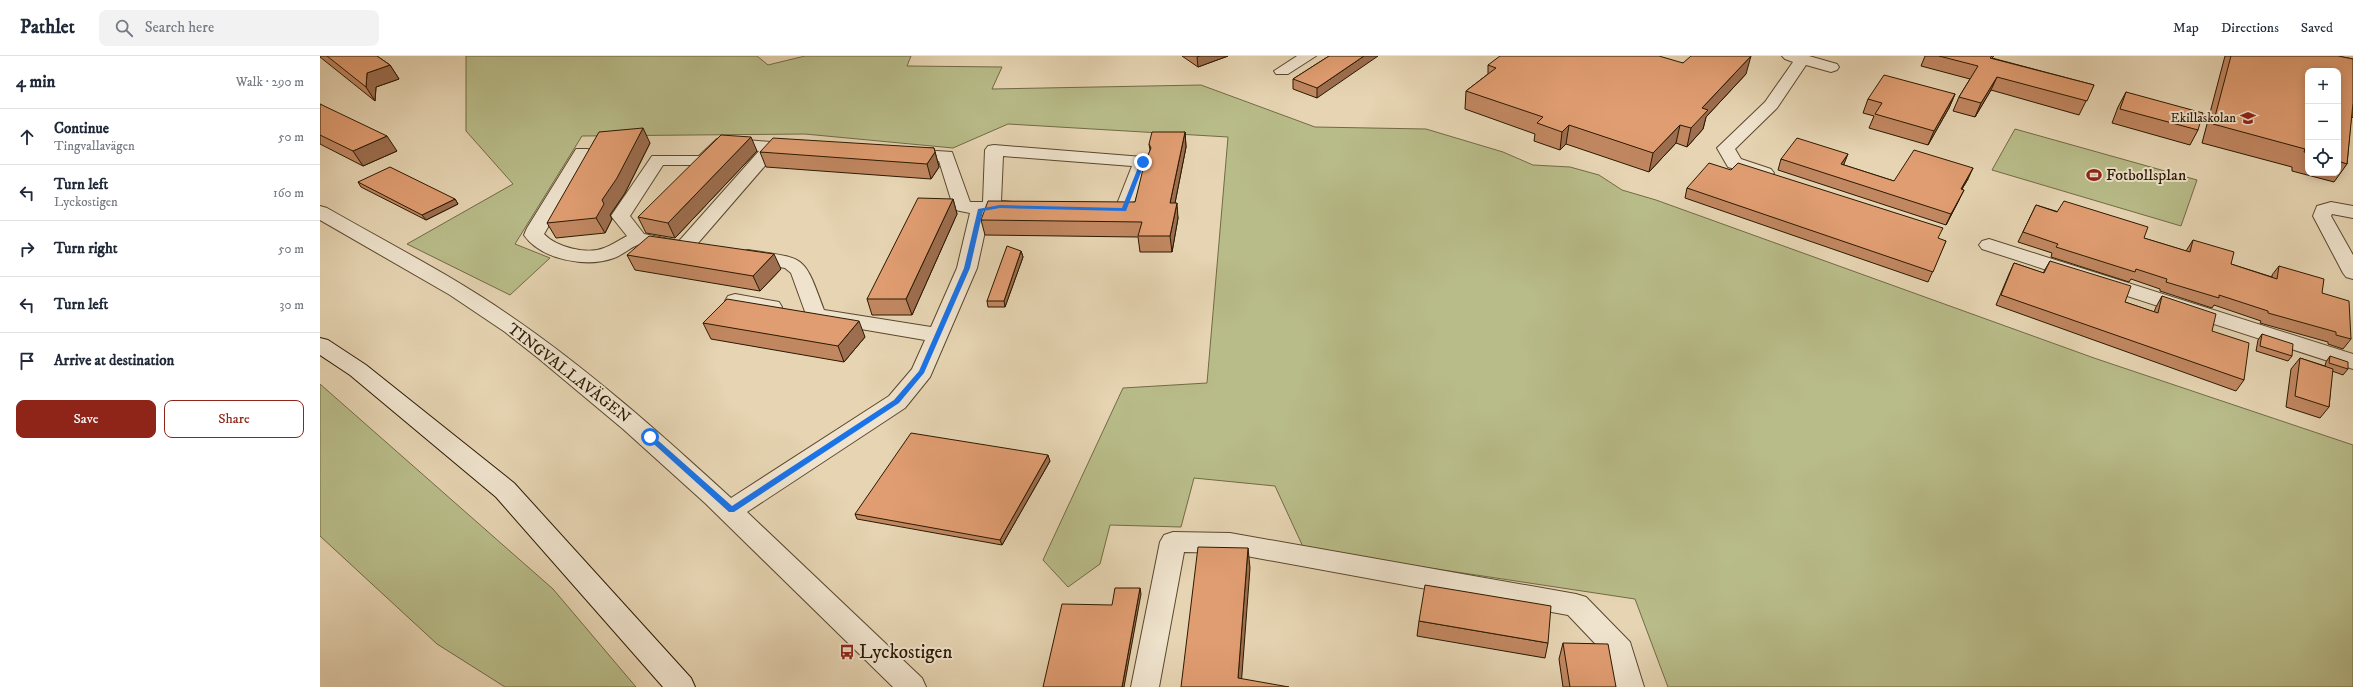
<!DOCTYPE html>
<html lang="en">
<head>
<meta charset="utf-8">
<style>
  :root { --surface:#fff; --page:#f2f2f3; --text:#1f2937; --muted:#747a83; --line:#e0e1e3; --accent:#8f2418 }
  body { margin:0; font-family:"IM FELL DW Pica",serif; background:var(--page); color:var(--text) }
  .controls { position:absolute; right:12px; top:12px; display:grid; overflow:hidden; border-radius:8px; box-shadow:0 2px 10px #0003 }
  .controls button { width:36px; height:36px; display:grid; place-items:center; padding:0; border:0; border-bottom:1px solid var(--line); background:var(--surface); color:var(--text); font:20px sans-serif }
  .stop { position:absolute; width:12px; height:12px; margin:-9px; border:3px solid #1a73e8; border-radius:50%; background:#fff }
  .stop.end { background:#1a73e8; border-color:#fff; box-shadow:0 1px 4px #0008 }
  .list { margin:0; padding:0; list-style:none }
  h2 { display:flex; justify-content:space-between; align-items:center; height:52px; margin:0; padding:0 16px; font-size:17px }
  h2 small { font-size:13px; font-weight:400; color:var(--muted) }
  .list li { display:grid; grid-template-columns:26px 1fr auto; gap:12px; align-items:center; box-sizing:border-box; height:56px; padding:0 16px; border-top:1px solid var(--line) }
  .list b { display:block; font-size:15px; white-space:nowrap }
  .list p { margin:0; font-size:13px; white-space:nowrap; color:var(--muted) }
  .list em { font-size:13px; font-style:normal; color:var(--muted) }
  .actions { display:flex; gap:8px; padding:12px 16px }
  .actions a { flex:1; padding:9px 0; border:1px solid var(--accent); border-radius:8px; text-align:center; font-size:14px; color:var(--accent) }
  .actions .main { background:var(--accent); color:#fff }
  .icon { flex:none; width:22px; height:22px; fill:none; stroke:currentColor; stroke-width:2; stroke-linecap:round; stroke-linejoin:round }
  .map { position:relative; flex:none; width:2033px; height:631px; overflow:hidden }
  header { display:flex; align-items:center; gap:24px; box-sizing:border-box; height:56px; padding:0 20px; background:var(--surface); border-bottom:1px solid var(--line) }
  header strong { font-size:19px }
  nav { display:flex; gap:22px; margin-inline-start:auto; font-size:14px }
  .search { width:280px; height:36px; background:var(--page); display:flex; align-items:center; gap:10px; box-sizing:border-box; padding:0 14px; border-radius:8px; color:var(--muted); font-size:15px }
  main { display:flex }
  aside { flex:1; background:var(--surface) }
  .map>svg:first-child { display:block }
</style>
</head>
<body>
<header>
<strong>Pathlet</strong>
<div class="search"><svg class="icon" aria-label="search" viewBox="0 0 24 24"><circle cx="10" cy="10" r="6"/><path d="M15 15l6 6"/></svg>Search here</div>
<nav><a>Map</a><a>Directions</a><a>Saved</a></nav>
</header>
<main>
<aside>
<h2>4 min<small>Walk · 290 m</small></h2>
<ul class="list">
<li><svg class="icon" aria-label="ahead" viewBox="0 0 24 24"><path d="M12 20V5M6 11l6-6 6 6"/></svg><div><b>Continue</b><p>Tingvallavägen</p></div><em>50 m</em></li>
<li><svg class="icon" aria-label="left" viewBox="0 0 24 24"><path d="M17 20v-9H6M10 6l-5 5 5 5"/></svg><div><b>Turn left</b><p>Lyckostigen</p></div><em>160 m</em></li>
<li><svg class="icon" aria-label="right" viewBox="0 0 24 24"><path d="M7 20v-9h11M14 6l5 5-5 5"/></svg><div><b>Turn right</b></div><em>50 m</em></li>
<li><svg class="icon" aria-label="left" viewBox="0 0 24 24"><path d="M17 20v-9H6M10 6l-5 5 5 5"/></svg><div><b>Turn left</b></div><em>30 m</em></li>
<li><svg class="icon" aria-label="arrive" viewBox="0 0 24 24"><path d="M6 21V4h12l-3 4 3 4H6"/></svg><div><b>Arrive at destination</b></div></li>
</ul>
<div class="actions"><a class="main">Save</a><a>Share</a></div>
</aside>
<div class="map">
<svg width="2033" height="631" viewBox="0 0 2033 631">
  <rect width="100%" height="100%" fill="#e6d4b2"/>
  <filter id="stains"><feTurbulence type="fractalNoise" baseFrequency=".005" numOctaves="4"/><feColorMatrix values="0 0 0 0 .2 0 0 0 0 .09 0 0 0 0 .02 0 0 0 .5 -.17"/></filter>
  <radialGradient id="worn" r=".72"><stop offset=".6" stop-color="#630" stop-opacity="0"/><stop offset="1" stop-color="#630" stop-opacity=".3"/></radialGradient>
  <path fill="#b8bc89" stroke="#726a45" d="M 146,0 L 437,0 L 448,9 L 485,0 L 591,0 L 587,10 L 682,11 L 672,33 L 881,29 L 995,71 L 1106,73 L 1183,96 L 1213,109 L 1250,111 L 1279,119 L 1302,134 L 1336,144 L 1774,302 L 2033,389 L 2033,631 L 1348,631 L 1315,543 L 984,493 L 955,430 L 874,422 L 861,471 L 790,469 L 780,508 L 748,531 L 723,504 L 803,332 L 887,327 L 908,81 L 688,68 L 633,92 L 485,78 L 262,80 L 195,188 L 230,202 L 190,239 L 87,188 L 193,128 L 146,75 Z
    M 1695,73 L 1877,124 L 1861,170 L 1672,114 Z
    M 0,328 L 233,533 L 316,631 L 185,631 L 117,588 L 0,480 Z"/>
  <g fill="none" stroke-linecap="round" stroke-linejoin="round">
    <g stroke="#5a482d" stroke-width="2">
      <path id="street" d="M 977,0 L 996,0 L 968,18 L 956,18 L 954,15 Z
        M 1462,0 L 1489,0 L 1517,8 L 1519,11 L 1517,14 L 1511,16 L 1486,9 L 1457,52 L 1415,93 L 1421,103 L 1451,113 L 1454,117 L 1451,121 L 1445,122 L 1408,111 L 1397,92 L 1445,46 L 1473,6 L 1465,3 Z
        M 403,82 L 474,88 L 480,89 L 483,93 L 480,97 L 456,97 L 372,194 C 355,198 339,187 321,188 C 313,189 303,199 294,202 C 267,212 221,204 204,179 L 207,172 L 256,93 L 268,93 L 271,97 L 224,178 C 236,191 267,199 284,192 C 292,189 299,184 307,180 L 291,160 L 332,100 L 379,100 L 397,83 ZM 407,93 L 439,95 L 359,185 L 324,178 L 310,160 L 343,109 L 389,109 Z
        M 674,89 L 823,101 L 829,102 L 832,106 L 813,154 L 811,158 C 800,161 786,160 775,157 L 773,153 L 775,149 L 797,148 L 812,110 L 683,100 L 681,145 L 703,147 L 705,151 L 703,155 L 669,157 L 657,212 L 610,321 L 585,352 L 427,456 L 602,622 L 606,631 L 573,631 L 385,447 L 303,373 L 218,302 L 185,276 L 130,239 L 0,164 L 0,150 L 7,152 C 68,187 131,219 189,259 C 267,312 341,378 411,442 L 569,340 L 592,313 L 605,284 L 488,264 L 471,217 L 465,212 L 421,204 L 418,200 L 421,196 L 428,194 C 486,203 483,197 504,254 L 611,271 L 637,212 L 650,157 L 635,154 L 633,150 L 619,105 L 581,102 L 578,98 L 581,94 L 587,93 L 632,96 L 650,146 L 663,146 L 665,94 L 668,90 Z
        M 2011,146 L 2033,150 L 2033,162 L 2012,158 L 2011,160 L 2033,199 L 2033,223 L 2026,221 L 2023,217 L 1993,160 L 1997,150 Z
        M 1669,183 L 2033,298 L 2033,313 L 1662,193 L 1659,189 L 1662,185 Z
        M 415,238 L 459,246 L 462,251 L 459,256 L 452,258 L 408,250 L 405,245 L 408,240 Z
        M 853,476 L 910,477 L 1256,538 L 1266,541 L 1310,586 L 1324,631 L 1296,631 L 1288,601 L 1248,559 L 910,497 L 864,496 L 839,631 L 811,631 L 840,486 L 844,479 Z"/>
    </g>
    <g stroke="#2b1901" stroke-width="2">
      <path id="secondary" d="M 0,282 L 8,284 L 46,309 L 194,427 L 371,622 L 375,631 L 343,631 L 176,441 L 30,319 L 0,299 Z"/>
    </g>
    <use href="#street" fill="#efe3cd" fill-rule="evenodd"/>
    <use href="#secondary" fill="#efe3cd" fill-rule="evenodd"/>
  </g>
  <path fill="#c18761" stroke="#2b1901" fill-rule="evenodd" d="M 0,0 L 57,0 L 70,9 L 79,23 L 56,31 L 55,45 L 0,1 Z
    M 862,0 L 908,0 L 878,11 Z
    M 1009,0 L 997,42 L 973,33 L 973,23 Z
    M 1605,0 L 1674,0 L 1672,2 L 1774,29 L 1759,59 L 1671,34 L 1655,61 L 1633,55 L 1639,41 L 1650,23 L 1601,10 Z
    M 1905,0 L 2018,0 L 2033,3 L 2033,61 L 2031,63 L 2027,108 L 2014,126 L 1972,115 L 1972,111 L 1882,87 ZM 1988,15 L 2018,15 L 2018,117 L 1988,117 Z
    M 1363,7 L 1426,18 L 1386,61 L 1383,73 L 1367,91 L 1356,87 L 1329,116 L 1246,88 L 1240,94 L 1214,85 L 1215,78 L 1145,53 L 1146,35 L 1168,18 L 1168,9 Z
    M 1806,36 L 1878,74 L 1870,89 L 1792,67 L 1798,51 Z
    M 1635,38 L 1629,52 L 1608,89 L 1549,72 L 1554,60 L 1543,57 L 1548,43 Z
    M 0,48 L 77,95 L 43,110 L 0,88 Z
    M 865,76 L 866,91 L 855,147 L 858,162 L 852,196 L 820,196 L 818,181 L 665,179 L 661,164 L 815,146 L 830,94 L 829,88 Z
    M 330,87 L 305,137 L 290,159 L 292,163 L 285,177 L 236,182 L 227,167 Z
    M 614,92 L 619,111 L 611,123 L 446,111 L 440,96 Z
    M 437,95 L 355,182 L 326,177 L 318,161 Z
    M 1461,103 L 1524,108 L 1524,109 L 1574,125 L 1648,123 L 1642,133 L 1639,144 L 1626,169 L 1458,114 Z
    M 38,126 L 135,143 L 138,148 L 106,164 L 41,131 Z
    M 1367,132 L 1626,185 L 1608,226 L 1365,142 Z
    M 633,143 L 637,158 L 592,259 L 552,259 L 547,243 Z
    M 1716,149 L 1866,195 L 1873,184 L 1911,208 L 1952,221 L 1952,219 L 1959,210 L 2002,237 L 2031,283 L 2023,293 L 2008,288 L 2008,286 L 1940,267 L 1941,265 L 1894,249 L 1892,252 L 1840,235 L 1840,233 L 1811,223 L 1809,226 L 1731,201 L 1732,197 L 1698,186 Z
    M 701,195 L 703,201 L 685,251 L 668,251 L 667,245 Z
    M 307,199 L 461,213 L 440,235 L 315,214 Z
    M 1730,205 L 1805,246 L 1834,256 L 1836,251 L 1842,240 L 1892,275 L 1924,324 L 1916,335 L 1676,249 L 1689,218 L 1694,207 L 1723,217 Z
    M 383,267 L 545,281 L 524,306 L 391,283 Z
    M 1942,278 L 1972,300 L 1968,305 L 1936,295 L 1938,284 Z
    M 2010,300 L 2028,313 L 2023,319 L 2012,315 L 2009,351 L 2000,362 L 1966,351 L 1971,313 L 1980,302 L 2005,310 L 2006,306 Z
    M 730,405 L 682,489 L 537,463 L 535,458 Z
    M 1099,565 L 1228,587 L 1225,602 L 1097,580 Z
    M 1243,587 L 1296,631 L 1243,631 L 1239,603 Z"/>
  <path fill="#9d6e4f" stroke="#2b1901" d="M 880,0 L 908,0 L 878,11 L 877,1 Z
    M 1044,0 L 1058,0 L 997,42 L 997,32 Z
    M 1431,0 L 1426,18 L 1386,61 L 1383,73 L 1367,91 L 1371,72 L 1382,52 Z
    M 70,9 L 79,23 L 56,31 L 55,45 L 46,31 L 47,17 Z
    M 1677,21 L 1671,34 L 1655,61 L 1661,47 Z
    M 1635,38 L 1629,52 L 1608,89 L 1614,75 Z
    M 1249,69 L 1246,88 L 1240,94 L 1242,76 Z
    M 1360,69 L 1356,87 L 1329,116 L 1333,97 Z
    M 323,72 L 330,87 L 305,137 L 290,159 L 292,163 L 285,177 L 276,162 L 282,144 Z
    M 865,76 L 866,91 L 852,162 L 850,147 Z
    M 67,80 L 77,95 L 43,110 L 33,95 Z
    M 431,81 L 437,95 L 355,182 L 348,167 Z
    M 615,96 L 619,111 L 611,123 L 607,108 Z
    M 1528,98 L 1524,108 L 1517,119 L 1521,108 Z
    M 1653,112 L 1648,123 L 1636,143 L 1641,133 Z
    M 1644,134 L 1639,144 L 1626,169 L 1631,158 Z
    M 135,143 L 138,148 L 106,164 L 102,159 Z
    M 633,143 L 637,158 L 592,259 L 586,243 Z
    M 857,147 L 858,162 L 852,196 L 850,180 Z
    M 701,195 L 703,201 L 685,251 L 684,245 Z
    M 454,198 L 461,213 L 440,235 L 433,220 Z
    M 539,265 L 545,281 L 524,306 L 518,290 Z
    M 728,399 L 730,405 L 682,489 L 680,484 Z
    M 928,492 L 930,512 L 921,631 L 918,622 Z
    M 820,532 L 821,538 L 804,631 L 802,631 Z"/>
  <path fill="#e09d71" stroke="#2b1901" d="M 7,0 L 57,0 L 70,9 L 47,17 L 46,31 Z
    M 1009,0 L 1044,0 L 997,32 L 973,23 Z
    M 1180,0 L 1339,0 L 1363,7 L 1371,0 L 1431,0 L 1382,52 L 1388,54 L 1371,72 L 1360,69 L 1333,97 L 1249,69 L 1242,76 L 1217,67 L 1223,61 L 1146,35 L 1176,12 L 1168,9 Z
    M 1619,0 L 1672,0 L 1670,2 L 1774,29 L 1767,45 L 1677,21 L 1661,47 L 1639,41 L 1658,10 Z
    M 1911,0 L 2018,0 L 2033,3 L 2033,47 L 2027,108 L 2018,105 L 2018,15 L 1988,15 L 1988,97 L 1984,96 L 1985,93 L 1893,68 Z
    M 1564,19 L 1635,38 L 1614,75 L 1555,58 L 1562,47 L 1548,43 Z
    M 1806,36 L 1883,57 L 1878,74 L 1800,53 Z
    M 0,48 L 67,80 L 33,95 L 0,79 Z
    M 323,72 L 297,122 L 282,144 L 284,148 L 276,162 L 227,167 L 279,76 Z
    M 832,76 L 865,76 L 850,147 L 857,147 L 850,180 L 818,180 L 822,166 L 661,164 L 668,145 L 815,146 L 824,109 L 831,92 L 829,88 Z
    M 401,79 L 431,81 L 348,167 L 318,161 Z
    M 453,82 L 614,92 L 615,96 L 607,108 L 440,96 Z
    M 1477,82 L 1528,98 L 1521,108 L 1574,125 L 1594,94 L 1653,112 L 1641,133 L 1644,134 L 1631,158 L 1461,103 Z
    M 1389,107 L 1411,114 L 1418,107 L 1623,172 L 1618,182 L 1626,185 L 1613,216 L 1367,132 Z
    M 70,111 L 135,143 L 102,159 L 38,126 Z
    M 598,142 L 633,143 L 586,243 L 547,243 Z
    M 1744,145 L 1828,171 L 1824,182 L 1870,196 L 1873,184 L 1914,196 L 1911,208 L 1957,223 L 1959,210 L 2004,223 L 2002,237 L 2029,245 L 2031,283 L 2016,279 L 2016,276 L 1948,257 L 1948,255 L 1899,239 L 1899,242 L 1846,226 L 1847,223 L 1816,213 L 1815,216 L 1736,191 L 1738,188 L 1703,176 L 1716,149 L 1737,156 Z
    M 329,180 L 454,198 L 433,220 L 307,199 Z
    M 687,190 L 701,195 L 684,245 L 667,245 Z
    M 1730,205 L 1811,230 L 1805,246 L 1838,257 L 1842,240 L 1896,258 L 1892,275 L 1929,287 L 1924,324 L 1681,239 L 1694,207 L 1724,217 Z
    M 407,243 L 539,265 L 518,290 L 383,267 Z
    M 1942,278 L 1973,288 L 1972,300 L 1940,290 Z
    M 2010,300 L 2028,306 L 2028,313 L 2009,307 Z
    M 1980,302 L 2013,313 L 2009,351 L 1975,340 Z
    M 591,377 L 728,399 L 680,484 L 535,458 Z
    M 878,491 L 928,492 L 918,622 L 969,631 L 861,631 Z
    M 1105,529 L 1231,550 L 1228,587 L 1099,565 Z
    M 795,532 L 820,532 L 802,631 L 723,631 L 742,548 L 792,549 Z
    M 1243,587 L 1288,588 L 1296,631 L 1250,631 Z"/>
  <path fill="#1a73e8" d="M 821,104 L 825,106 L 806,155 L 680,152 L 663,155 L 650,212 L 604,317 L 579,347 L 414,456 L 409,456 L 326,381 L 332,379 L 412,450 L 574,344 L 599,315 L 644,212 L 658,153 L 680,149 L 802,152 Z"/>
  <defs>
    <g id="school-bare" transform="scale(1.2)"><path d="M0-5L7-2L0 1L-7-2ZM-4 1L0 2.5L4 1V4Q0 6-4 4Z" fill="#8f2418" stroke="#efe3cd" stroke-width="2.5" paint-order="stroke"/></g>
    <g id="stadium-bare" transform="scale(1.2)"><path d="M0-5a6.5 5 0 1 0 0 10a6.5 5 0 1 0 0-10ZM-3.5-1.8h7v3.6h-7Z" fill="#8f2418" stroke="#efe3cd" stroke-width="2.5" paint-order="stroke"/></g>
    <g id="bus-bare" transform="scale(1.2)"><path d="M-5-6H5V4H4V6H2V4H-2V6H-4V4H-5ZM-3.5-4V0h7V-4ZM-3.5 1.2v1.5H-2V1.2ZM2 1.2v1.5H3.5V1.2Z" fill="#8f2418" stroke="#efe3cd" stroke-width="2.5" paint-order="stroke"/></g>
  </defs>
  <g fill-rule="evenodd">
    <use href="#school-bare" x="1928" y="62"/>
    <use href="#stadium-bare" x="1774" y="119"/>
    <use href="#bus-bare" x="527" y="596"/>
  </g>
  <g text-anchor="middle" dominant-baseline="central" stroke-width="4" stroke-linejoin="round" paint-order="stroke">
    <g font-size="13" fill="#2b1901" stroke="#efe3cd" text-anchor="end">
      <text x="1916" y="62">Ekillaskolan</text>
    </g>
    <g font-size="16" fill="#2b1901" stroke="#efe3cd" text-anchor="start">
      <text x="1786" y="119">Fotbollsplan</text>
    </g>
    <g font-size="16" fill="#2b1901" stroke="#efe3cd">
      <text transform="translate(249 317) rotate(38)">TINGVALLAVÄGEN</text>
    </g>
    <g font-size="19" fill="#2b1901" stroke="#efe3cd" text-anchor="start">
      <text x="539" y="596">Lyckostigen</text>
    </g>
  </g>
  <rect width="100%" height="100%" filter="url(#stains)"/>
  <rect width="100%" height="100%" fill="url(#worn)"/>
</svg>
<div class="controls">
<button>+</button>
<button>−</button>
<button><svg class="icon" aria-label="locate" viewBox="0 0 24 24"><circle cx="12" cy="12" r="6"/><path d="M12 2v4M12 18v4M2 12h4M18 12h4"/></svg></button>
</div>
<div class="stop" style="left:330px;top:381px"></div>
<div class="stop end" style="left:823px;top:106px"></div>
</div>
</main>
</body>
</html>
